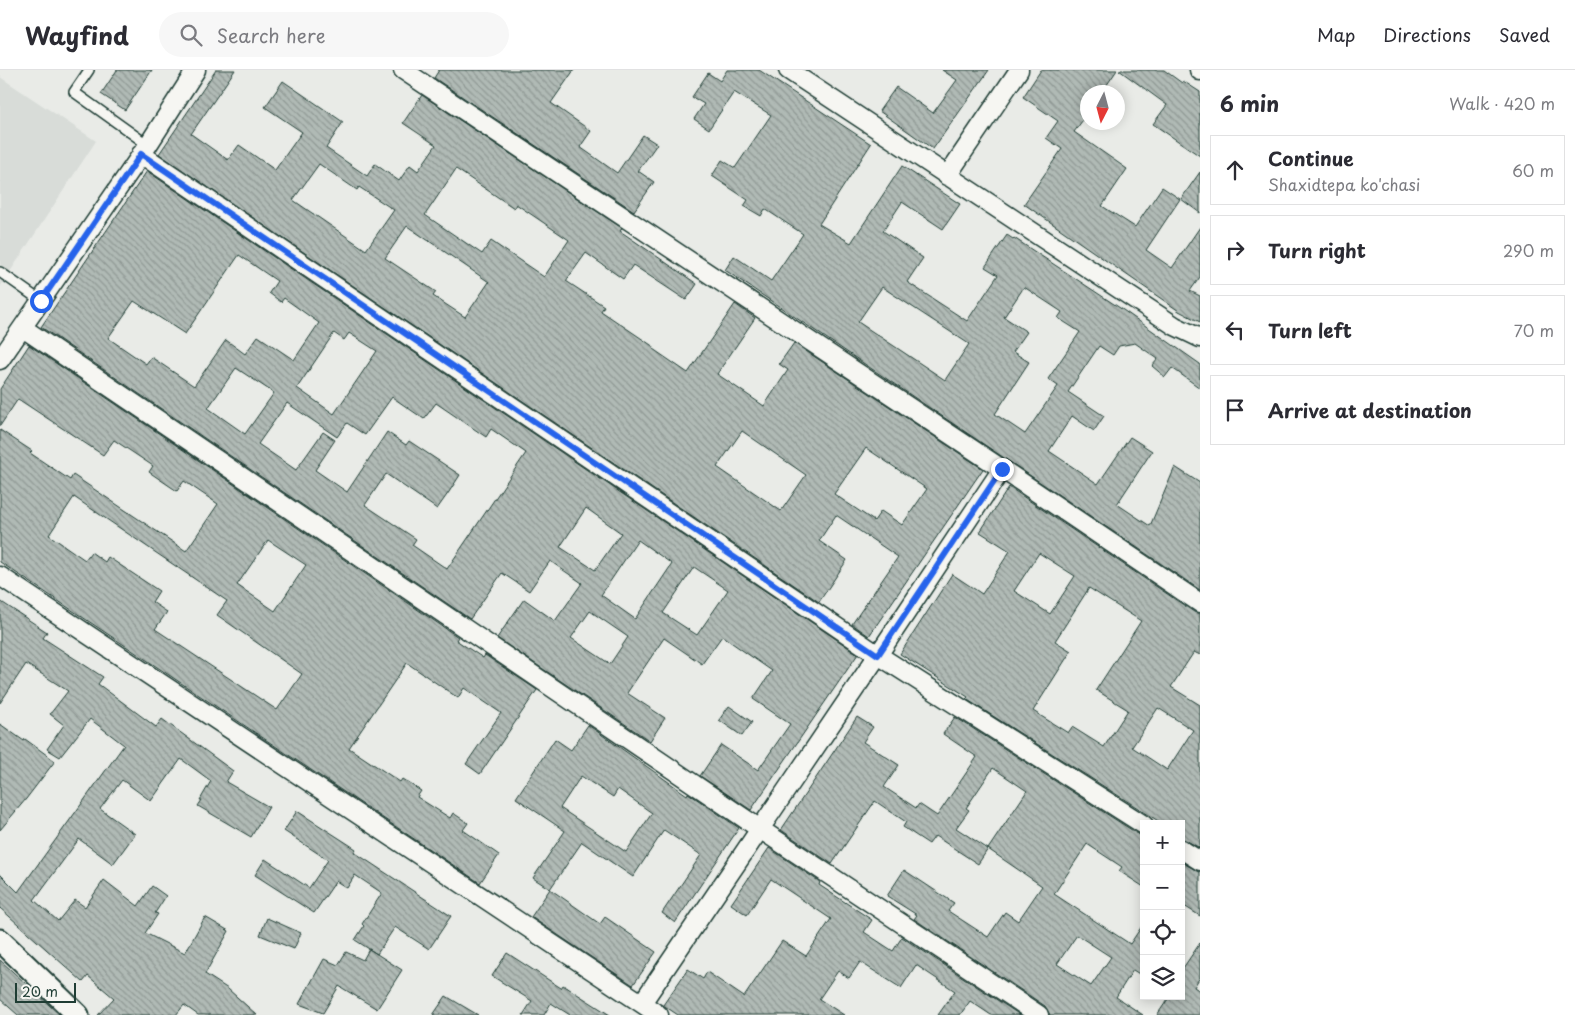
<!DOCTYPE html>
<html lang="en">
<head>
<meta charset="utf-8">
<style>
  :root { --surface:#fff; --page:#f7f7f7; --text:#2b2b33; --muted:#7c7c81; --line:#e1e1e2 }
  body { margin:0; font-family:"Playpen Sans",sans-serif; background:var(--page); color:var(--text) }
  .controls { position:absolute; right:15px; bottom:15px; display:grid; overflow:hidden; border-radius:0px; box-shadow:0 2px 12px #0003 }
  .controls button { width:45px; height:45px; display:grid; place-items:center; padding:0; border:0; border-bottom:1px solid var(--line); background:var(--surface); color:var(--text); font:25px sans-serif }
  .compass { position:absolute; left:1080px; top:15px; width:45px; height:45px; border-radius:50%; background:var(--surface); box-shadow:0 2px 12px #0003; rotate:186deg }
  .scale { position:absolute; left:15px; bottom:12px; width:61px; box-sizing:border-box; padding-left:5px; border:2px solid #1f3d34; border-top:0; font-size:14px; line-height:18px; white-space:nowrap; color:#1f3d34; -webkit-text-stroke:4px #f6f6f2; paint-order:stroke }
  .stop { position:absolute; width:15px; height:15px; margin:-11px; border:4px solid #2563eb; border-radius:50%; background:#fff }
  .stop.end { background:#2563eb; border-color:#fff; box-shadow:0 1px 5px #0008 }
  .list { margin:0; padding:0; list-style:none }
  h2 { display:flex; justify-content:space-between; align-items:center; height:65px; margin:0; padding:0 20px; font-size:21px }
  h2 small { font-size:16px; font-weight:400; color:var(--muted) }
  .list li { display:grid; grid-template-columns:32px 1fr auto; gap:15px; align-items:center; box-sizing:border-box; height:70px; margin:0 10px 10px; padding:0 10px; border:1px solid var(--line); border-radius:0px }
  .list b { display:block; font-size:19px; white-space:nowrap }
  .list p { margin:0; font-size:16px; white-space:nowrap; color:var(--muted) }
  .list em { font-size:16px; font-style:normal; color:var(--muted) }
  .icon { flex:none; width:28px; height:28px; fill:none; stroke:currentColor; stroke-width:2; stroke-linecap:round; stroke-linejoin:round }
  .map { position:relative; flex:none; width:1200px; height:945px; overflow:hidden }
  header { display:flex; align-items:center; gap:30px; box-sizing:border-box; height:70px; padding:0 25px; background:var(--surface); border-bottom:1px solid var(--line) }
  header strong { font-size:24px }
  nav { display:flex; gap:28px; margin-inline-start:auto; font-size:18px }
  .search { width:350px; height:45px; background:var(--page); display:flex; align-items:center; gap:12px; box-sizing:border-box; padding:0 18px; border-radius:28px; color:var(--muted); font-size:19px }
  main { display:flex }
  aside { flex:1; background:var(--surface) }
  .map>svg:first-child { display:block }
</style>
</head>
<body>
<header>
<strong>Wayfind</strong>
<div class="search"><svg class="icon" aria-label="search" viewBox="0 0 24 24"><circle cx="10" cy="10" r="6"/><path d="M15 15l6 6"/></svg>Search here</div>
<nav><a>Map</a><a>Directions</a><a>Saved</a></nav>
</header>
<main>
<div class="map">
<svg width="1200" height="945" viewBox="0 0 1200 945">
  <defs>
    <pattern id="building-back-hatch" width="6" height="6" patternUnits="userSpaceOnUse" patternTransform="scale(1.25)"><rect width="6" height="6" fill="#b0bab5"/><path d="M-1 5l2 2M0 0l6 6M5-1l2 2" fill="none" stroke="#8f9894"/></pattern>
  </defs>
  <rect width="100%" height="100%" fill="#e9ebe7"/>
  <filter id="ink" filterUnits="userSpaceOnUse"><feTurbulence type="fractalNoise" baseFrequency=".02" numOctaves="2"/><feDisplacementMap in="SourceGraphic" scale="10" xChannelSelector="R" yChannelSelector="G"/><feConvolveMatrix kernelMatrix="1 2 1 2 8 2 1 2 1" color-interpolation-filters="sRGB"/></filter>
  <g filter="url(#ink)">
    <path fill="#d8dcd8" d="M 0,7 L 96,71 L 0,217 Z"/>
    <path fill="url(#building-back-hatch)" stroke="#1f3d34" fill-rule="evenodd" d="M 117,0 L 152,0 L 125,40 L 101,24 Z
      M 216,0 L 235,0 L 191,64 L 228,90 L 239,75 L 275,100 L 302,62 L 265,37 L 283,11 L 343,52 L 326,78 L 367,106 L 375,94 L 399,111 L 410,95 L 418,101 L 436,75 L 403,53 L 422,25 L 622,158 L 620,161 L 697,214 L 686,230 L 633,195 L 623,209 L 586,183 L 566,211 L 604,236 L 601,241 L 654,277 L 653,279 L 688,303 L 735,234 L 755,248 L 717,304 L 764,336 L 788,300 L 779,294 L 794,273 L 983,399 L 869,566 L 852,554 L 898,487 L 836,445 L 819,471 L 847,490 L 819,532 L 159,84 ZM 319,94 L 357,120 L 359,117 L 394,140 L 366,180 L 293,130 ZM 456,99 L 514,138 L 516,134 L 569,170 L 544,207 L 491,171 L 482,184 L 425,145 ZM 407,156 L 489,212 L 465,247 L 433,226 L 436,222 L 385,188 ZM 742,361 L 806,405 L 781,441 L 717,397 ZM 866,378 L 927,419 L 902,455 L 881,441 L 874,451 L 834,424 Z
      M 439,0 L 574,0 L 551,33 L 591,61 L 580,77 L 617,103 L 643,65 L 657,74 L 638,101 L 654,112 L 634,141 L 434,8 Z
      M 727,0 L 759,0 L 871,74 L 819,154 L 851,173 L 902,96 L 960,134 L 943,159 L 902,132 L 883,161 L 923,188 L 907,212 L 967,251 L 998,205 L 985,197 L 1007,165 L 1013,169 L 1014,168 L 1123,240 L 1200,294 L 1200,318 L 1172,298 L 1165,307 L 1152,296 L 1158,289 L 1135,273 L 1119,276 L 1113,285 L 1099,276 L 1068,322 L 1104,346 L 1094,361 L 1072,346 L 1049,381 L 1098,414 L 1130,367 L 1152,381 L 1117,434 L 1150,456 L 1175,397 L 1200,413 L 1200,520 L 725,200 L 734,186 L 771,211 L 803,164 L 765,139 L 761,146 L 744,136 L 748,130 L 712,106 L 722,90 L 735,98 L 771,45 L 734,22 L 709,59 L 694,49 L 704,34 L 692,27 L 708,3 L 720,11 ZM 882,217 L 969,274 L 945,310 L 858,252 ZM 1024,217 L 1062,242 L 1058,248 L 1080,262 L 1048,309 L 1058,316 L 1025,364 L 995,344 L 1029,292 L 1013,282 L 1027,262 L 1004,247 Z
      M 942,0 L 989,0 L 933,79 L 879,41 L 896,17 L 933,43 L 957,10 Z
      M 1041,0 L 1117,0 L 1102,22 L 1088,22 L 1088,43 L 1074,62 L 1127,99 L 1102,136 L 1135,157 L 1162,117 L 1180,129 L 1146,180 L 1172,198 L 1200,157 L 1200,207 L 1190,221 L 1200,226 L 1200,252 L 1179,241 L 1024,134 L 1062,79 L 1046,68 L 1058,51 L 1023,27 Z
      M 1119,0 L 1164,0 L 1182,13 L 1183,11 L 1200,22 L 1200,86 L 1153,54 L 1167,35 Z
      M 147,101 L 858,584 L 751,740 L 700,706 L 721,675 L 758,700 L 790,654 L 753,629 L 772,601 L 722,566 L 702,594 L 664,568 L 627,623 L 665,648 L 650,671 L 497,568 L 524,529 L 555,551 L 582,513 L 550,491 L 529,521 L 502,503 L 470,549 L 41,257 ZM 239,185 L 277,211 L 269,223 L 281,232 L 284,228 L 319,253 L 294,290 L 258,266 L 245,284 L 226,270 L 194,316 L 151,287 L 146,294 L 108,268 L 134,231 L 185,264 ZM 334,263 L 344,270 L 349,263 L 377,281 L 334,344 L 297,318 ZM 236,298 L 274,323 L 245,364 L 208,338 ZM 392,327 L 424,349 L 436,333 L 486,367 L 491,359 L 526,383 L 447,499 L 412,475 L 416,469 L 365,435 L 386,404 L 437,439 L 449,422 L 460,405 L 409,371 L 406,375 L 387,362 L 347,422 L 315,400 L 335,370 L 323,362 L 296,400 L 258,374 L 287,333 L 337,367 L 347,353 L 365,365 ZM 586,438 L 621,463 L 595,500 L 560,477 ZM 638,470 L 672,494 L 635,549 L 601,525 ZM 694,497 L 728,520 L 697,565 L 663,543 ZM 590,541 L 628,567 L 610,594 L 571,568 Z
      M 1200,102 L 1200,143 L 1181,129 Z
      M 29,275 L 458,567 L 456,570 L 483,588 L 485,585 L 537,620 L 480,704 L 466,694 L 501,643 L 464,618 L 458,628 L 407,593 L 349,678 L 400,712 L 402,709 L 421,721 L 417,727 L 450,748 L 453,743 L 468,753 L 463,760 L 499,785 L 480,813 L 0,492 L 0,360 L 32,381 L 30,383 L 70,410 L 73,405 L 186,481 L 218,434 L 184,411 L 177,421 L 149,402 L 153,396 L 114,370 L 103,385 L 18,329 L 0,356 L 0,319 ZM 74,427 L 227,531 L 217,545 L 302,604 L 277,640 L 155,559 L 167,542 L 152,532 L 159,521 L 108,487 L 105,492 L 91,482 L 85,490 L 49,465 ZM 268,470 L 306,495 L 275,541 L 237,515 Z
      M 1009,417 L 1194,542 L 1200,544 L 1200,585 L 1194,582 L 1171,617 L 1200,635 L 1200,778 L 1181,768 L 1181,754 L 1163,754 L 966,629 L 968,627 L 900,584 L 952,504 L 982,524 L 1010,481 L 980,462 ZM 1039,483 L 1075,506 L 1050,544 L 1014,521 ZM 1089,518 L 1141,551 L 1096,620 L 1128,640 L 1104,677 L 1072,657 L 1068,663 L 1033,641 L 1071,581 L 1055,571 ZM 1158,638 L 1193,660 L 1167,700 L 1132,677 Z
      M 0,531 L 47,562 L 43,568 L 103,607 L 98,614 L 156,657 L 162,649 L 233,701 L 226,712 L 269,737 L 251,767 L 198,736 L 202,730 L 200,730 L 211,711 L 181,689 L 151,731 L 122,710 L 100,739 L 135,764 L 113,794 L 79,769 L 34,830 L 58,851 L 75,830 L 85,837 L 104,810 L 138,836 L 152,816 L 166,826 L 155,843 L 158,844 L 145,863 L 185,883 L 205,847 L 229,861 L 205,904 L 228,919 L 257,945 L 198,945 L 184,935 L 176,945 L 98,945 L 114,928 L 88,906 L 83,912 L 0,838 L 0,804 L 18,822 L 124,675 L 90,649 L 60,687 L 47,679 L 64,655 L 50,644 L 68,621 L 26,594 L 0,633 Z
      M 729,636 L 752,652 L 742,666 L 719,650 Z
      M 857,647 L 873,657 L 863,672 L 899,695 L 884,717 L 916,738 L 919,734 L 937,746 L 977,687 L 943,664 L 955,647 L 1138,764 L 1144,766 L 1144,817 L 1119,801 L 1122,797 L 1087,774 L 1054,824 L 1130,874 L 1144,853 L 1144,907 L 1133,900 L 1116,927 L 1143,945 L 1050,945 L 1045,936 L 914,849 L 917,845 L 887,826 L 904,800 L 954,833 L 948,841 L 988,867 L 1005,842 L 1018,851 L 1042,816 L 988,779 L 978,794 L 935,766 L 929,774 L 903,757 L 906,752 L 875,731 L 832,794 L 781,760 ZM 993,698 L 1027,721 L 988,779 L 956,758 L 969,740 L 966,738 ZM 1077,865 L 1111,887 L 1091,916 L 1057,894 Z
      M 0,654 L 24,671 L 25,669 L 55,691 L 26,729 L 0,760 Z
      M 588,655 L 687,725 L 688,723 L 739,758 L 675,853 L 662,843 L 701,785 L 664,760 L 633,807 L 582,772 L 550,819 L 533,808 L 565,761 L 516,728 L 555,669 L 571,680 ZM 581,706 L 613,727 L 618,719 L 652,743 L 626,782 L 560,738 Z
      M 297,741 L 356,779 L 354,782 L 451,846 L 429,879 L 395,857 L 377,884 L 355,870 L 364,856 L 362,854 L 382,823 L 355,805 L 347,818 L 336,811 L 314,843 L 255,805 L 265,789 L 309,818 L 328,790 L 284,761 Z
      M 769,778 L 820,812 L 819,815 L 872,850 L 864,862 L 893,881 L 902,867 L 1020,945 L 991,945 L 970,931 L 960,945 L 938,945 L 955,921 L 916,895 L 901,918 L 860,892 L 849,908 L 838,901 L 819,929 L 844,945 L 678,945 L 663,935 L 688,899 L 703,909 L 707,902 L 744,927 L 782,871 L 806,886 L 831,849 L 771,809 L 747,845 L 731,834 Z
      M 1181,792 L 1200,802 L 1200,846 L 1181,834 Z
      M 550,819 L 600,854 L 605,847 L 656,882 L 633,915 L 531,847 Z
      M 267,848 L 301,863 L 294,879 L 260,865 Z
      M 1200,873 L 1200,907 L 1194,917 L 1200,921 L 1200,945 L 1157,945 L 1170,926 L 1181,926 L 1181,901 Z
      M 369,879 L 402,900 L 377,939 L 339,916 L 323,943 L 299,934 L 324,889 L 338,895 L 346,882 L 363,890 Z
      M 507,883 L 561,918 L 563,915 L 610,945 L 570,945 L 551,933 L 544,945 L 523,945 L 532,931 L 492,906 Z
      M 0,890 L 37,924 L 60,945 L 18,945 L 0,929 Z
      M 446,926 L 478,945 L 433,945 Z"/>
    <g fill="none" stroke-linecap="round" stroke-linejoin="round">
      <g stroke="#1f3d34" stroke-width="12">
        <path id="service" d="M 89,0 L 74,22 L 148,75
          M 0,202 L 41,231"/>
      </g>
      <g stroke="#1f3d34" stroke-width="21">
        <path id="minor" d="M 403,0 L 1002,399 L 1200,533
          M 788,0 L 1175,256 L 1200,268
          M 1199,0 L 1200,1
          M 141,84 L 878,585 L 1144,755
          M 947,106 L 1019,0
          M 23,258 L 760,759 L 1039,945
          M 0,290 L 148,75 L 196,0
          M 0,506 L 659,945
          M 1181,779 L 1200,791
          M 642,933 L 878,585 L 1002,399"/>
      </g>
      <g stroke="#1f3d34" stroke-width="25">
        <path id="tertiary" d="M 0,870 L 78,945"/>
      </g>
      <use href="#service" stroke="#f6f6f2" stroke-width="9"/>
      <use href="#minor" stroke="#f6f6f2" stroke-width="18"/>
      <use href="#tertiary" stroke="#f6f6f2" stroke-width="21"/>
    </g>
  </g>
  <g fill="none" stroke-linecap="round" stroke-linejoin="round" filter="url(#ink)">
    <path stroke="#2563eb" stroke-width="6" d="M 41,231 L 141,84 L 878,585 L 1002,399"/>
  </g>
</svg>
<div class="controls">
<button>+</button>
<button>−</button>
<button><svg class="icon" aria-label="locate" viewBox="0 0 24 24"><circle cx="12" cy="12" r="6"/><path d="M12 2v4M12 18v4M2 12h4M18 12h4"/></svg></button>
<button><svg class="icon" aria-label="layers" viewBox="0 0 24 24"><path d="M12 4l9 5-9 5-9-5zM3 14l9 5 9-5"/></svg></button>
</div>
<svg class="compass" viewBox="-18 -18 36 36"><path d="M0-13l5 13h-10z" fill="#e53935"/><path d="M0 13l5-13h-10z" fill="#7c7c81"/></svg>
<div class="scale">20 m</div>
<div class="stop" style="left:41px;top:231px"></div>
<div class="stop end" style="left:1002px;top:399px"></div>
</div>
<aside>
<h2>6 min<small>Walk · 420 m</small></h2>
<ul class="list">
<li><svg class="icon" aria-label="ahead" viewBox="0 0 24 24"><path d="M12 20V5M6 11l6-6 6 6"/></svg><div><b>Continue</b><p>Shaxidtepa ko'chasi</p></div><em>60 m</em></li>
<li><svg class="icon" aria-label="right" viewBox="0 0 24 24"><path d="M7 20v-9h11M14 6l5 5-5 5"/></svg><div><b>Turn right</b></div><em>290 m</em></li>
<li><svg class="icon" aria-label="left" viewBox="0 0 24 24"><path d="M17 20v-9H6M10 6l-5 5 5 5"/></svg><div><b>Turn left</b></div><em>70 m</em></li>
<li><svg class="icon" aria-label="arrive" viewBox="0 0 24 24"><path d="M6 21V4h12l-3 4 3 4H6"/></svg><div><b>Arrive at destination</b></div></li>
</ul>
</aside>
</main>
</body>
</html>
